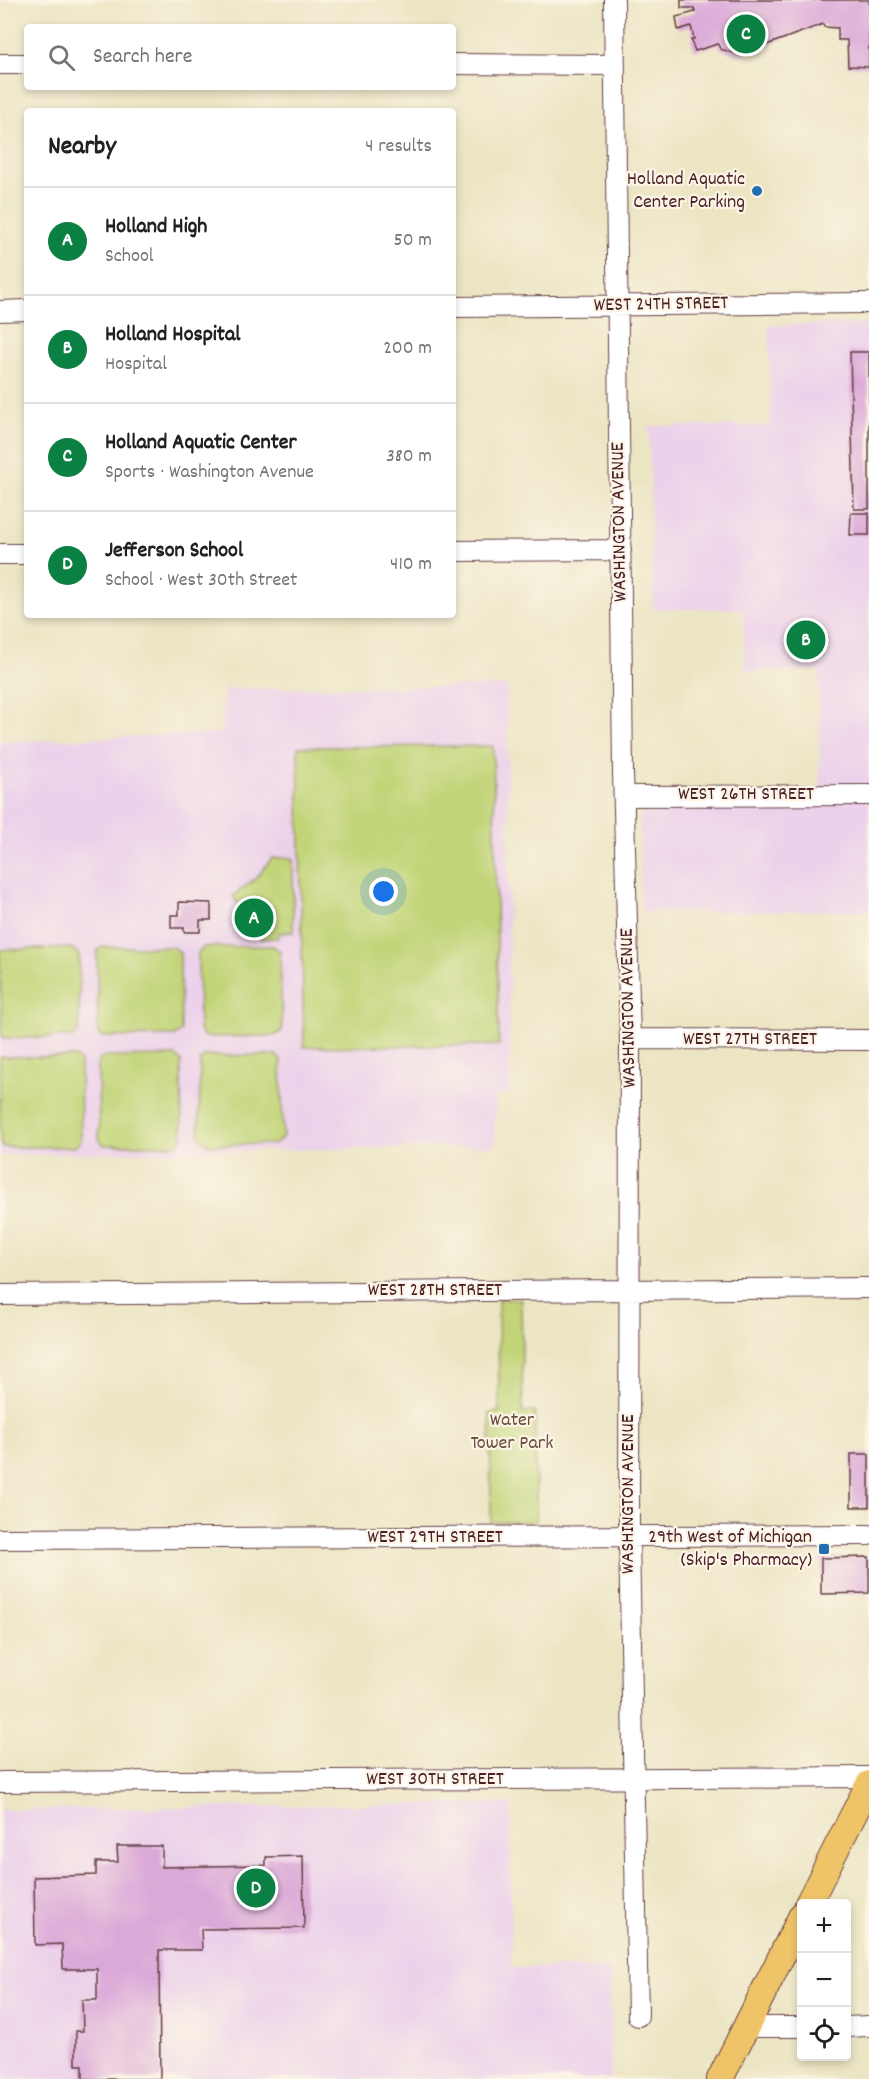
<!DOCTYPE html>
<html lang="en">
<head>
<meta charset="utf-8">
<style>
  :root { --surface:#fff; --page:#f6f6f6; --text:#202124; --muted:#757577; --line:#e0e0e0; --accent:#0b8043 }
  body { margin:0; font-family:Dekko,sans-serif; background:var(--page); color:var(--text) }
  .controls { position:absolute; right:18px; bottom:18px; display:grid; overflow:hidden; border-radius:6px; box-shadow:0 3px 9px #0003 }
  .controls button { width:54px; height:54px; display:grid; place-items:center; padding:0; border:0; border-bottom:2px solid var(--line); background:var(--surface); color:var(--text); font:30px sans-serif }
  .you { position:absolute; left:384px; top:892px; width:21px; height:21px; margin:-15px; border:4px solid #fff; border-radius:50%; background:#1a73e8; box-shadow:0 0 0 9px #1a73e833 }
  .badge { display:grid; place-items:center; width:39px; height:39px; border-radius:50%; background:var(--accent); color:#fff; font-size:20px; font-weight:700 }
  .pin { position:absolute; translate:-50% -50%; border:3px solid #fff; box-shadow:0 2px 6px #0006 }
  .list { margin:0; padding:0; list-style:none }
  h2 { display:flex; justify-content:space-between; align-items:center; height:78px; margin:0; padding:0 24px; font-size:26px }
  h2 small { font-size:20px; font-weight:400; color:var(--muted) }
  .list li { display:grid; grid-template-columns:39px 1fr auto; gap:18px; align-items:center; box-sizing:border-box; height:108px; padding:0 24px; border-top:2px solid var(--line) }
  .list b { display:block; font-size:22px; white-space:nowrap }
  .list p { margin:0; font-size:20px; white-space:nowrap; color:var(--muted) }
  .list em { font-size:20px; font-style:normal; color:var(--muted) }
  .icon { flex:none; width:33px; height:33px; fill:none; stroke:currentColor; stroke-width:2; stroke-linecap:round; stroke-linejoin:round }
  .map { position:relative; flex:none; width:869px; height:2079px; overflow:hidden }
  .search { position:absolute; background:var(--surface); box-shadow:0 3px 9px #0003; left:24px; top:24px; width:432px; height:66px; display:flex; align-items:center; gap:15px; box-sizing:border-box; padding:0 21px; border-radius:6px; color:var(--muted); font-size:22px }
  .panel { position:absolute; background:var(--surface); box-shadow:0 3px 9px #0003; left:24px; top:108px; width:432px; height:510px; border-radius:6px }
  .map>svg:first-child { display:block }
</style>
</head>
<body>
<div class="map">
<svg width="869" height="2079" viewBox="0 0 869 2079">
  <rect width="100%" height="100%" fill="#fcf5e5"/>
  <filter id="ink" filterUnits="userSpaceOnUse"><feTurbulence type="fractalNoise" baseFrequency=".0167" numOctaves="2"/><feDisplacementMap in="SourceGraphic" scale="12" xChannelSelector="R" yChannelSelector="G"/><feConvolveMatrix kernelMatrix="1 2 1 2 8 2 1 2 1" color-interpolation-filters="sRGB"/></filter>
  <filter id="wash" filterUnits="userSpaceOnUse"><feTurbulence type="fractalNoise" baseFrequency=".008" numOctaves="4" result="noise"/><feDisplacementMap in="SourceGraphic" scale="24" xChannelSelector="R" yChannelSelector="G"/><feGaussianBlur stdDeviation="1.35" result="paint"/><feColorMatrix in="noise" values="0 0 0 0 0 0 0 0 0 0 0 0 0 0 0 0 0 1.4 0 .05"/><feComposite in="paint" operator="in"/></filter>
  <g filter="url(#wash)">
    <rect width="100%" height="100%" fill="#ece5c4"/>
    <path fill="#ecd1ea" d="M 869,324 L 869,911 L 641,912 L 640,813 L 820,804 L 819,671 L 745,671 L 743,609 L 653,609 L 649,426 L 771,426 L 769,325 Z
      M 507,686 L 510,1094 L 495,1095 L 495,1146 L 0,1155 L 0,742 L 221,733 L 224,689 Z
      M 511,1803 L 511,1968 L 611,1967 L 611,2079 L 0,2079 L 0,1810 Z"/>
    <path fill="#c1d477" stroke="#867a51" stroke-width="1.5" d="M 493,746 L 499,1045 L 304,1047 L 298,747 Z
      M 272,858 L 293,858 L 293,932 L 278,933 L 278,938 L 261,939 L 233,896 L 257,877 Z
      M 273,946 L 280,951 L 282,1031 L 274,1036 L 205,1037 L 199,1030 L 198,953 L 204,947 Z
      M 102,947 L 173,947 L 180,953 L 181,1031 L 175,1036 L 102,1037 L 98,1032 L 97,951 Z
      M 72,948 L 79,955 L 79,1031 L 73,1037 L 2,1038 L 0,950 Z
      M 276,1055 L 281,1060 L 283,1137 L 275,1144 L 208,1145 L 199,1136 L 200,1060 L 205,1056 Z
      M 176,1056 L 181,1061 L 182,1139 L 176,1145 L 104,1145 L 99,1140 L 98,1061 L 103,1057 Z
      M 0,1057 L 75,1057 L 80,1062 L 81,1141 L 75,1147 L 3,1147 L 0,1143 Z
      M 498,1299 L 521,1299 L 523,1412 L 535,1412 L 536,1522 L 491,1522 L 490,1413 L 499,1412 Z"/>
    <g id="blocks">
      <path fill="#dba9d8" d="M 681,0 L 869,0 L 869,67 L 848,66 L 847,40 L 838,40 L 838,28 L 824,27 L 823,24 L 740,55 L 720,49 L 718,44 L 695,51 L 691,40 L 694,39 L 691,26 L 678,30 L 676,17 L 695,12 L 694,8 L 681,8 Z
        M 850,352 L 869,352 L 869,509 L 854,509 Z
        M 851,513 L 869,513 L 869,535 L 850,535 Z
        M 179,902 L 211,903 L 211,920 L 200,920 L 200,932 L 184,932 L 184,928 L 171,928 L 171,915 L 179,915 Z
        M 851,1454 L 869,1454 L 869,1507 L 851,1507 Z
        M 869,1557 L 869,1593 L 821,1594 L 821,1558 Z
        M 117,1846 L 162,1846 L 162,1867 L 266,1865 L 266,1857 L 303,1856 L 304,1928 L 201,1929 L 202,1950 L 159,1950 L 160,2079 L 83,2079 L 83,2065 L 76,2065 L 76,2031 L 83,2031 L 82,2000 L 97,2000 L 97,1969 L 63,1969 L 62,1944 L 35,1945 L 34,1877 L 96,1875 L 96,1862 L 118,1862 Z"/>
    </g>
  </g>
  <g filter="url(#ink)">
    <use href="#blocks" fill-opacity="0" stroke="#623d42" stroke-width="1.5"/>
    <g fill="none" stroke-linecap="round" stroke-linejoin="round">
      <g stroke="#623d42" stroke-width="22">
        <path id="minor" d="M 614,0 L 623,772 L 630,1039 L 629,1537 L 638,2016
          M 0,64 L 27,64
          M 453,64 L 614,65
          M 453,307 L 869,303
          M 0,311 L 27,310
          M 453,551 L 621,550
          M 0,554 L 27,554
          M 624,796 L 869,795
          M 630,1039 L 869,1040
          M 0,1295 L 869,1288
          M 0,1539 L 869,1535
          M 0,1782 L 869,1777
          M 744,2027 L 802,2027
          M 846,2027 L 869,2026"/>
      </g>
      <g stroke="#623d42" stroke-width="28">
        <path id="major" d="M 808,1904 L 869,1784
          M 720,2079 L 802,1915"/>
      </g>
      <use href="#minor" stroke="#fff" stroke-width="20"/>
      <use href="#major" stroke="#efc469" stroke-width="26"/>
    </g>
  </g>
  <g fill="#1f6fb2" stroke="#fcf5e5" stroke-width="2">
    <circle cx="757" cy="191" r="6"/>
    <rect x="818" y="1543" width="12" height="12" rx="3"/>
  </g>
  <g text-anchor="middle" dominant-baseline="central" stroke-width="4.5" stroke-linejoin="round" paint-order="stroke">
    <g font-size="20" fill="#4a1f2b" stroke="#fcf5e5" text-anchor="end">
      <text x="745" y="180">Holland Aquatic<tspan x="745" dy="23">Center Parking</tspan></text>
      <text x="812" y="1538">29th West of Michigan<tspan x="812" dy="23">(Skip's Pharmacy)</tspan></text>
    </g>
    <g font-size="20" fill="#4a1f2b" stroke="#fcf5e5">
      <text transform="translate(661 305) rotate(-1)">WEST 24TH STREET</text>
      <text transform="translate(620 522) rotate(-91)">WASHINGTON AVENUE</text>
      <text x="746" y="795">WEST 26TH STREET</text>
      <text transform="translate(629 1008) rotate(-91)">WASHINGTON AVENUE</text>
      <text x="750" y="1040">WEST 27TH STREET</text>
      <text x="435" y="1291">WEST 28TH STREET</text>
      <text transform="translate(629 1494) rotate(-90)">WASHINGTON AVENUE</text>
      <text x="435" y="1538">WEST 29TH STREET</text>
      <text x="435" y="1780">WEST 30TH STREET</text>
    </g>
    <g font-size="20" fill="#684c3e" stroke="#fcf5e5">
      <text x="512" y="1421">Water<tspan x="512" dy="23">Tower Park</tspan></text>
    </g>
  </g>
</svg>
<div class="controls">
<button>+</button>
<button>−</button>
<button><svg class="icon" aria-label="locate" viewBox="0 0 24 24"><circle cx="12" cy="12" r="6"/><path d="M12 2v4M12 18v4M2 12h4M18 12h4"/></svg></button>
</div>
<div class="you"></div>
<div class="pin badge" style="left:254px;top:918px">A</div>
<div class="pin badge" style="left:806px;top:640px">B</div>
<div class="pin badge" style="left:746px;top:34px">C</div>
<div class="pin badge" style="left:256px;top:1888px">D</div>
<div class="search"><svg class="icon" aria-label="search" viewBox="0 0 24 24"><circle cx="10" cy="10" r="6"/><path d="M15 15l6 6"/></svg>Search here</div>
<section class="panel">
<h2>Nearby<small>4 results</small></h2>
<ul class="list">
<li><span class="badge">A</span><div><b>Holland High</b><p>School</p></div><em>50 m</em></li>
<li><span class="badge">B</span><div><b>Holland Hospital</b><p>Hospital</p></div><em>200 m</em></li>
<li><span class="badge">C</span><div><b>Holland Aquatic Center</b><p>Sports · Washington Avenue</p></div><em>380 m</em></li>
<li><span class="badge">D</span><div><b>Jefferson School</b><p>School · West 30th Street</p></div><em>410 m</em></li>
</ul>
</section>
</div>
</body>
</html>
